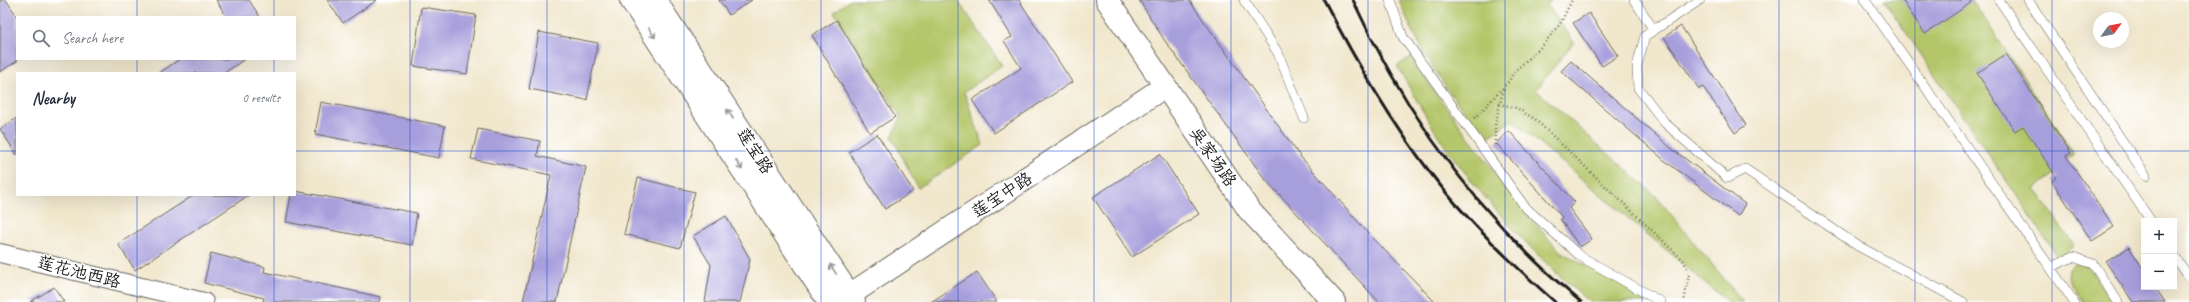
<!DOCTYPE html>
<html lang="en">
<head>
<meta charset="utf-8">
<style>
  :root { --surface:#fff; --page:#f2f2f3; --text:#1f2937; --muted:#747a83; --line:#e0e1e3 }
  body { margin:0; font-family:Caveat,"LXGW WenKai TC",sans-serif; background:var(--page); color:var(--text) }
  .controls { position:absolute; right:12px; bottom:12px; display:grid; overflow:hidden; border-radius:0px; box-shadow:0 4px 16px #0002 }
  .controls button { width:36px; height:36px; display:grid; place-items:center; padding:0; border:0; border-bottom:1px solid var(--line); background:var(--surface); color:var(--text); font:20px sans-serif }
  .compass { position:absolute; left:2093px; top:12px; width:36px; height:36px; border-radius:50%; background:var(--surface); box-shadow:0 4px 16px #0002; rotate:57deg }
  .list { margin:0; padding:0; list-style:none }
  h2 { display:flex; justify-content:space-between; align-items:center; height:52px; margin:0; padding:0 16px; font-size:17px }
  h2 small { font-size:13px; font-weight:400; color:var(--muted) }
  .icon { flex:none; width:22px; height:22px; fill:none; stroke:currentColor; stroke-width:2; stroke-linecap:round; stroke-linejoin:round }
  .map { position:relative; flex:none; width:2189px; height:302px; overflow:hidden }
  .search { position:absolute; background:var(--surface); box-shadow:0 4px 16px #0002; left:16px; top:16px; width:280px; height:44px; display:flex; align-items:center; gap:10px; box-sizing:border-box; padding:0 14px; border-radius:0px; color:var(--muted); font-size:15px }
  .panel { position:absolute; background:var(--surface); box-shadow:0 4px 16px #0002; left:16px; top:72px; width:280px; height:124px; border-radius:0px }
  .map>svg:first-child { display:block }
</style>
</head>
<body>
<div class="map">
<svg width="2189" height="302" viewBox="0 0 2189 302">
  <rect width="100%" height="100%" fill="#fff"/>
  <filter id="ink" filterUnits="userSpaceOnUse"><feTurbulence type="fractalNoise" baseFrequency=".025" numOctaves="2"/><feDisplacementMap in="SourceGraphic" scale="8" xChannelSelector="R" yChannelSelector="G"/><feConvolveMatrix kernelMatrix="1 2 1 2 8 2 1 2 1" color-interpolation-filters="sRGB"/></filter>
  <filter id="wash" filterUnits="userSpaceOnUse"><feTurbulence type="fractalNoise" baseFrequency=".012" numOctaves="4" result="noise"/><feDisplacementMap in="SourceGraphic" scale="16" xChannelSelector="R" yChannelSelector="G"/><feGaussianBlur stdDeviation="0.9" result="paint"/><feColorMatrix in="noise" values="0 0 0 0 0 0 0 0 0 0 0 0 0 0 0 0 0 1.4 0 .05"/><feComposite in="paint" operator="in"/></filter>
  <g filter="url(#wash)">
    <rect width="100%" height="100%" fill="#f1e7cd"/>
    <path fill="#b4c669" stroke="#687142" d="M 850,0 L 958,0 L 1002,66 L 964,92 L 983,145 L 918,188 L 892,137 L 901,117 L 834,12 Z
      M 1399,0 L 1552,0 L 1547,4 L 1574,42 L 1536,90 L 1655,195 L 1743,302 L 1728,302 L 1512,120 L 1487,138 C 1450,99 1419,50 1399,0 Z
      M 1884,0 L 1972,0 L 2074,154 L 2062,162 L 2062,169 L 2035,188 L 2074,246 L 2058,257 Z
      M 1411,57 L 1434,91 L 1533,222 L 1561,252 L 1654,302 L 1589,302 C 1538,259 1493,210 1453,157 C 1432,129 1415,97 1397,66 Z
      M 2077,263 L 2088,266 L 2113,302 L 2083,302 L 2068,277 L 2069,269 Z"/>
    <g id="blocks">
      <path fill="#a79fdc" d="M 0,0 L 6,0 L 17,16 L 17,61 L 0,72 Z
        M 216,0 L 249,0 L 260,17 L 227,17 Z
        M 327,0 L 377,0 L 343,23 Z
        M 719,0 L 752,0 L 729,15 Z
        M 989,0 L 1019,0 L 1072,82 L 994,133 L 972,100 L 1021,68 L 1004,41 L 1012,37 Z
        M 1139,0 L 1189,0 L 1299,155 L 1369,234 L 1435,302 L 1379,302 L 1265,179 L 1165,41 Z
        M 1902,0 L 1975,0 L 1925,34 Z
        M 421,7 L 476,15 L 467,74 L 413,66 Z
        M 1589,13 L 1618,56 L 1602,66 L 1573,23 Z
        M 837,20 L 895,117 L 870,133 L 812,35 Z
        M 1681,26 L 1746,125 L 1735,133 L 1703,87 L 1699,89 L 1664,37 Z
        M 539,32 L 598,43 L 587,100 L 529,89 Z
        M 2006,54 L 2071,153 L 2066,156 L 2114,227 L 2092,241 L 2052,181 L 2057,178 L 2023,126 L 2015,131 L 1977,73 Z
        M 180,59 L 245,59 L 224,73 L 159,73 Z
        M 1571,61 L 1671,148 L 1745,204 L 1738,216 L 1664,160 L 1561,71 Z
        M 321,102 L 445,126 L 439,158 L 315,134 Z
        M 17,118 L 17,155 L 0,129 Z
        M 478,129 L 540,141 L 537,156 L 586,167 L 557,302 L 523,302 L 551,175 L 471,159 Z
        M 1509,131 L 1575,202 L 1569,208 L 1592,239 L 1580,247 L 1560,219 L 1562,217 L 1496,143 Z
        M 877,134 L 913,191 L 885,209 L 849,152 Z
        M 1160,154 L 1199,214 L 1132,257 L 1093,197 Z
        M 638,178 L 695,192 L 680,248 L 624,234 Z
        M 295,191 L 417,213 L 412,245 L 286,222 L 291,195 L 295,195 Z
        M 194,195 L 249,195 L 135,270 L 118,244 Z
        M 726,216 L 750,259 L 740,302 L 705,302 L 711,265 L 693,236 Z
        M 2129,247 L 2144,270 L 2144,287 L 2155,287 L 2165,302 L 2133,302 L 2106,262 Z
        M 211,253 L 265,267 L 264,272 L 381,297 L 380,302 L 263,302 L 264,298 L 204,283 Z
        M 977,272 L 997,302 L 931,302 Z
        M 54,287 L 64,302 L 30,302 Z"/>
    </g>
  </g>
  <g filter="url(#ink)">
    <use href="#blocks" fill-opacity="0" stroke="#67635a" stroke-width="1"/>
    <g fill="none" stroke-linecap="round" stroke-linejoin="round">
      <g stroke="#67635a" stroke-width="10">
        <path id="lane" d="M 1244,0 L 1278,53 L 1304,118
          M 1390,0 L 1403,37 L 1525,207 L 1580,256 L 1661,302
          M 1634,0 L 1654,30
          M 1700,0 L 1645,36 L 1637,66 L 1638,88 L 1665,123 L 1727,178 L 1745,169 L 1858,246 L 1963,302
          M 1865,0 L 2074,302
          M 1999,0 L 2151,221
          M 2028,0 L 2146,176
          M 2174,255 L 2189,277
          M 2051,267 L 2073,257 L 2093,264 L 2118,302"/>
      </g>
      <g stroke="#67635a" stroke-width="20">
        <path id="street" d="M 0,253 L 204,302"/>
      </g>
      <g stroke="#67635a" stroke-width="24">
        <path id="secondary" d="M 631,0 L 829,302
          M 655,0 L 854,302
          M 1107,0 L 1249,210 L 1334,302
          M 839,302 L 1164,87"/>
      </g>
      <path stroke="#67635a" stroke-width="2.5" stroke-dasharray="1 3" stroke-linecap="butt" d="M 1499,104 L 1517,108 L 1536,120 L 1684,261 L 1689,274 L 1684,302
        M 1475,118 L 1509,81 L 1514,72 L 1543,45 L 1560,24 L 1572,0
        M 1495,145 L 1495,125 L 1504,87"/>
      <use href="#lane" stroke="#fff" stroke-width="9"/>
      <use href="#street" stroke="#fff" stroke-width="18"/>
      <use href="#secondary" stroke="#fff" stroke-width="22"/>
      <path stroke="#1c1c1c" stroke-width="3" d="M 1324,0 C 1355,60 1388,117 1429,171 C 1465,219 1510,262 1555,302
        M 1353,0 C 1406,116 1482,220 1581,302"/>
    </g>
    <defs><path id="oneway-shaft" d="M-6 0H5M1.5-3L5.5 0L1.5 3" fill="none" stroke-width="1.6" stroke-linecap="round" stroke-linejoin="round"/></defs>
    <g stroke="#999">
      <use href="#oneway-shaft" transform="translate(652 33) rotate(57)"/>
      <use href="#oneway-shaft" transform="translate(730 114) rotate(-123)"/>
      <use href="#oneway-shaft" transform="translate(739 165) rotate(57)"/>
      <use href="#oneway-shaft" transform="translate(833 269) rotate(-123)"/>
    </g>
  </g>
  <path fill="none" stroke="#1d4ed8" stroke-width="1" stroke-opacity="0.55" d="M 137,0 L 137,17M 274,0 L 274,17M 410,0 L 410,302M 547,0 L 547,302M 684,0 L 684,302M 821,0 L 821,302M 958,0 L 958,302M 1094,0 L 1094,302M 1231,0 L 1231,302M 1368,0 L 1368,302M 1505,0 L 1505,302M 1642,0 L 1642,302M 1779,0 L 1779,302M 1915,0 L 1915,302M 2052,0 L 2052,302M 137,59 L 137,73M 274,59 L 274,73M 0,151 L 17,151M 295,151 L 2189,151M 137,195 L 137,302M 274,195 L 274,302"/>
  <g text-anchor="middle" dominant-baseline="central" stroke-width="3" stroke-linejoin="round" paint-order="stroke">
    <g font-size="17" fill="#1c1c1c" stroke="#fff">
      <text transform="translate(755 151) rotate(57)">莲宝路</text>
      <text transform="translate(1213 157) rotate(55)">吴家场路</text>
      <text transform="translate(1002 195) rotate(-33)">莲宝中路</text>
      <text transform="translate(79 272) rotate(14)">莲花池西路</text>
    </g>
  </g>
</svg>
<div class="controls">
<button>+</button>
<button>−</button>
</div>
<svg class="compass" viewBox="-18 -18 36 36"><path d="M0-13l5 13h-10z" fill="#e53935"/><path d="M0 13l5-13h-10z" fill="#747a83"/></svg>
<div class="search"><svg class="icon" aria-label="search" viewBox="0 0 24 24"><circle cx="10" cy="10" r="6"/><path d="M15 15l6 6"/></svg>Search here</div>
<section class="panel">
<h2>Nearby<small>0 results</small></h2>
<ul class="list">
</ul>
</section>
</div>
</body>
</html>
